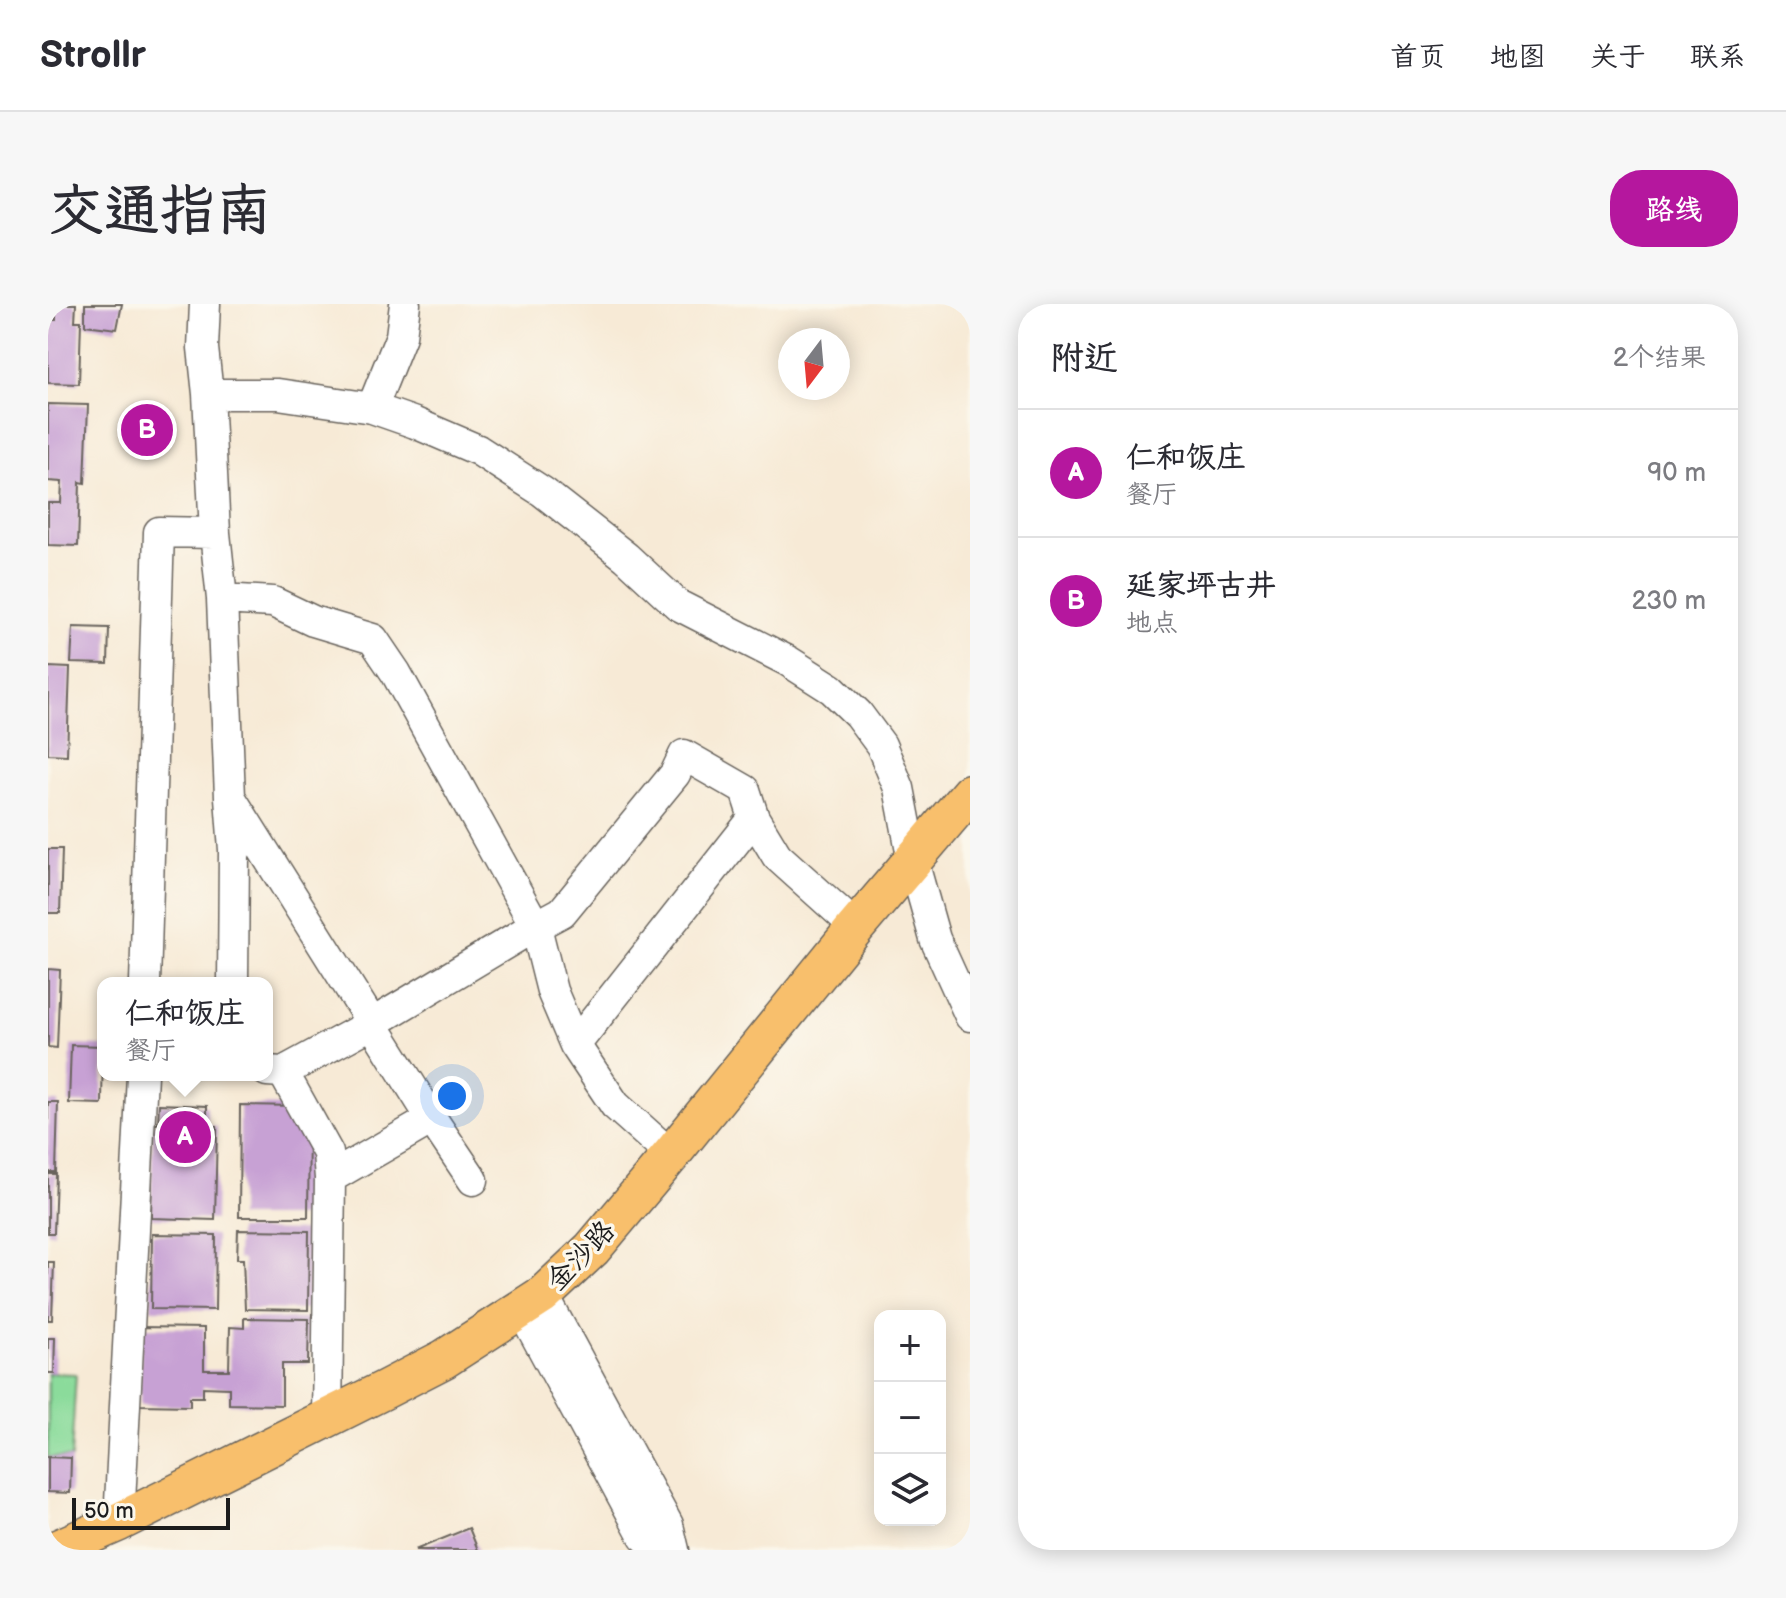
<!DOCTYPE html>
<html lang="zh">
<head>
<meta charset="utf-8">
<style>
  :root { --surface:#fff; --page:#f7f7f7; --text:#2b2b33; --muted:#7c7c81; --line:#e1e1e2; --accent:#b5179e }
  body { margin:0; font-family:"Balsamiq Sans","LXGW WenKai TC",sans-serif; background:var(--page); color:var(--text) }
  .controls { position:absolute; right:24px; bottom:24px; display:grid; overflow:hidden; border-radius:16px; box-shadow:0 4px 20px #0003 }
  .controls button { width:72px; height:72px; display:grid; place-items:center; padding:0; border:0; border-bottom:2px solid var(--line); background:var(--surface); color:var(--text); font:40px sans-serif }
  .compass { position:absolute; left:730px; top:24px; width:72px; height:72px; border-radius:50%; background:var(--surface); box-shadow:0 4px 20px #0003; rotate:196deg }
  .scale { position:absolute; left:24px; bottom:20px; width:158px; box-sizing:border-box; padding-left:8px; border:4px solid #1c1c1c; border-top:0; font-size:22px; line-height:28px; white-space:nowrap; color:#1c1c1c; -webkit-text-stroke:6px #fbf7ec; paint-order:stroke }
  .you { position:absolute; left:404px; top:792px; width:28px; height:28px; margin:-20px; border:6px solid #fff; border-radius:50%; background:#1a73e8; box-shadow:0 0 0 12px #1a73e833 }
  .badge { display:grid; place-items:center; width:52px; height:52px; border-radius:50%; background:var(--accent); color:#fff; font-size:26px; font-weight:700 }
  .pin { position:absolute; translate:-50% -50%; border:4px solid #fff; box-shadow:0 2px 8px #0006 }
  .popup { position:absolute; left:49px; top:673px; width:176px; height:104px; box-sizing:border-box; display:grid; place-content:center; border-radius:16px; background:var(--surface); filter:drop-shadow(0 2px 6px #0005); font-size:26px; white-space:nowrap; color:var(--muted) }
  .popup b { font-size:30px; color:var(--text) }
  .popup::after { content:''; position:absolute; left:50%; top:100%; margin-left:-16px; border:16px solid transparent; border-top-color:var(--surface) }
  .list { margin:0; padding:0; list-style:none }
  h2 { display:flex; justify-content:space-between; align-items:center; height:104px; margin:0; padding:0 32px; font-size:34px }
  h2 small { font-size:26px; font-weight:400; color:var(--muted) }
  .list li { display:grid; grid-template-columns:52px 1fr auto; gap:24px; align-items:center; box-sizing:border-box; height:128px; padding:0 32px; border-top:2px solid var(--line) }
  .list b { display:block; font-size:30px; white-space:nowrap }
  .list p { margin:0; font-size:26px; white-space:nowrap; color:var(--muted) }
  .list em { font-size:26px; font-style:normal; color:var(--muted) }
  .icon { flex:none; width:44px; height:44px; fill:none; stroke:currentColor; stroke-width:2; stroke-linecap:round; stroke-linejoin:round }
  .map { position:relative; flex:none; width:922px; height:1246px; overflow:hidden; border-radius:32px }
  header { display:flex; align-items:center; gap:48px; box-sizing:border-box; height:112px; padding:0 40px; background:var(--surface); border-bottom:2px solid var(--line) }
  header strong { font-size:38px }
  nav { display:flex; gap:44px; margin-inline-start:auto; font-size:28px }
  .intro { display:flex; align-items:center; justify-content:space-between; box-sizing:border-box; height:192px; padding:0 48px }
  h1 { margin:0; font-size:56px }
  .button { padding:20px 36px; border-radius:32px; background:var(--accent); color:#fff; font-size:28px; font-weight:700 }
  main { display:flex; gap:48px; padding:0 48px }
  aside { flex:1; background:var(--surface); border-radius:32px; box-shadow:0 4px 20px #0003 }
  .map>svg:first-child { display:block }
</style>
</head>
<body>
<header>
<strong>Strollr</strong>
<nav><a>首页</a><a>地图</a><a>关于</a><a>联系</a></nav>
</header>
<div class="intro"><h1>交通指南</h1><a class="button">路线</a></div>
<main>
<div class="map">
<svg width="922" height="1246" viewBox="0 0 922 1246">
  <rect width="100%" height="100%" fill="#fbf7ec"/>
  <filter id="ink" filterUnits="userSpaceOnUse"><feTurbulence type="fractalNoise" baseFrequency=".0125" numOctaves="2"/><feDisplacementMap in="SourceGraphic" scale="16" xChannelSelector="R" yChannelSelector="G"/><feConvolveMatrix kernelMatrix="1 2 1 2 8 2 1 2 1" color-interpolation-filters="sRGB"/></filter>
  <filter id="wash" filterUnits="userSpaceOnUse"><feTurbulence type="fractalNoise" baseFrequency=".006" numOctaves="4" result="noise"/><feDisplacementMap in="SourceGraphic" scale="32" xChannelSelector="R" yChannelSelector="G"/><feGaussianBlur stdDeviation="1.8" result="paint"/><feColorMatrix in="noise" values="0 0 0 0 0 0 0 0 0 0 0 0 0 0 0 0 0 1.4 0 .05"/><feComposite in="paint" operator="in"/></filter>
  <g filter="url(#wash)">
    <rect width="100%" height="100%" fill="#f7ead6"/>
    <path fill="#8bdb9b" stroke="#547c5c" stroke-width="2" d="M 0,1069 L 28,1070 L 23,1154 L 0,1153 Z"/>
    <g id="blocks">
      <path fill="#c7a1d4" d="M 8,0 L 28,0 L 27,17 L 33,17 L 31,80 L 0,79 L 0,16 L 8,16 Z
        M 37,0 L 74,0 L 69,25 L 37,21 Z
        M 0,100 L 40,101 L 37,179 L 32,178 L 30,242 L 0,241 L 0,199 L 13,199 L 14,178 L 0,177 Z
        M 25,323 L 61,324 L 60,360 L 23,359 Z
        M 0,363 L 22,364 L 19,451 L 0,450 Z
        M 0,545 L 14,545 L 12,609 L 0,609 Z
        M 0,665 L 12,666 L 9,744 L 0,743 Z
        M 23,741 L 55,742 L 54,800 L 21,799 Z
        M 0,798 L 10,798 L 8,868 L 0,868 Z
        M 111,800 L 159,802 L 159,822 L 169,822 L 167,916 L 103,914 L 105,820 L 110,820 Z
        M 192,801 L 248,802 L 247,821 L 261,822 L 260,913 L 191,913 Z
        M 0,870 L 8,870 L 6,929 L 0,929 Z
        M 190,926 L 261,927 L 260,1006 L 197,1005 L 195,955 L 189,955 Z
        M 104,930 L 168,931 L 167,1006 L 103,1005 Z
        M 0,958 L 6,958 L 4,1016 L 0,1016 Z
        M 196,1014 L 261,1015 L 260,1060 L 234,1060 L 234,1101 L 181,1100 L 181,1084 L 155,1083 L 155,1093 L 142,1093 L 142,1102 L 92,1101 L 93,1023 L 156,1024 L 156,1066 L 181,1066 L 182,1023 L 196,1024 Z
        M 0,1034 L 7,1034 L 6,1069 L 0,1069 Z
        M 0,1153 L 23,1154 L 22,1189 L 0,1188 Z
        M 421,1224 L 430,1246 L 367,1246 Z"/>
    </g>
  </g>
  <g filter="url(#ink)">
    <use href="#blocks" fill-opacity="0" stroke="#69645d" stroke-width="2"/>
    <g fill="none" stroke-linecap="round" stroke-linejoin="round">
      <g stroke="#69645d" stroke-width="33">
        <path id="minor" d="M 157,0 L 155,44 L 160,90 L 167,229 L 174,295 L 182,493 L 186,546 L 185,679
          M 160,90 L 230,90 L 324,104 L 367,119 L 430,146 L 495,188 L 578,253 L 630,301 L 740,357 L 784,385 L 810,410 L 833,441 L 851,484 L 865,557 L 887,635 L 922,712
          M 324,104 L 353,32 L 357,0
          M 174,295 L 225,298 L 265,317 L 325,335 L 348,369 L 488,623 L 504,687 L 527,741 L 567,801 L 623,851
          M 184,496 L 384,815 L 282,874
          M 97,679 L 111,228 L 167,229
          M 527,741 L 706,514
          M 219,767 L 235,768 L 280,849 L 282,874 L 279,1116
          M 235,768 L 325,719 L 477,628 L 514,608 L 627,470 L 636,451 L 697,486 L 706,514 L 729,552 L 808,623
          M 384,815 L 425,876
          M 495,991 L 620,1221 L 626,1246
          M 474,1006 L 596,1232 L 613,1246
          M 71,1218 L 94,771"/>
      </g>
      <g stroke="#69645d" stroke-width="41">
        <path id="major" d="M 7,1246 L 71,1218 L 338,1085 L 396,1055 L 495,991 L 544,945 L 623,851 L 808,623 L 922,489"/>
      </g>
      <use href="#minor" stroke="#fff" stroke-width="30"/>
      <use href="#major" stroke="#f8bf6c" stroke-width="38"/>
    </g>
  </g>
  <g text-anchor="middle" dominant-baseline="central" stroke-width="7" stroke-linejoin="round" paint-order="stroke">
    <g font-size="28" fill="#1c1c1c" stroke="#fbf7ec">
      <text transform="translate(533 952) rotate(-46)">金沙路</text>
    </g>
  </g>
</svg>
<div class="controls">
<button>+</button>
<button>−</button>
<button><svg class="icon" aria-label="layers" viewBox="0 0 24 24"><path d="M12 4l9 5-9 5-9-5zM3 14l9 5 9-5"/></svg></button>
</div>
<svg class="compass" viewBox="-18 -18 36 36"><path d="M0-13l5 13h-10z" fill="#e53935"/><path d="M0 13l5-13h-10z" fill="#7c7c81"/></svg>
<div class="scale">50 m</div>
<div class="you"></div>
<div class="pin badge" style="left:137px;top:833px">A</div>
<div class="popup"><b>仁和饭庄</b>餐厅</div>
<div class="pin badge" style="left:99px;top:126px">B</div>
</div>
<aside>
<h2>附近<small>2个结果</small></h2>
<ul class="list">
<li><span class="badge">A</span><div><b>仁和饭庄</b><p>餐厅</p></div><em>90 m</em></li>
<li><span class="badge">B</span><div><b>延家坪古井</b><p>地点</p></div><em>230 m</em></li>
</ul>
</aside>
</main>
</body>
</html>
